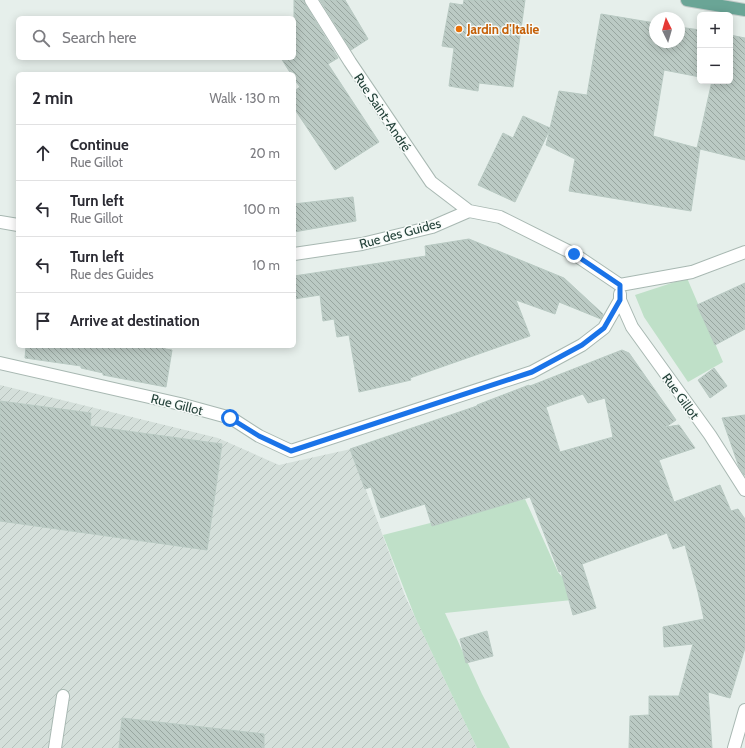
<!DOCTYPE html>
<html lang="en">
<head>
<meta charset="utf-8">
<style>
  :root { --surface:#fff; --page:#f7f7f7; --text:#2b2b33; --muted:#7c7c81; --line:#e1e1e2 }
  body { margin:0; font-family:Cabin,sans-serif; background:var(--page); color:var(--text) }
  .controls { position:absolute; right:12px; top:12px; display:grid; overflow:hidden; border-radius:6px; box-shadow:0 2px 10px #0003 }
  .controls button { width:36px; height:36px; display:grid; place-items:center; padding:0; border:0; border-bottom:1px solid var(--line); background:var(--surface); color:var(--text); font:20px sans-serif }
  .compass { position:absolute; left:649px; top:12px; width:36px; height:36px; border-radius:50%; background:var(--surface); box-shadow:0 2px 10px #0003; rotate:355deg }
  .stop { position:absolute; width:12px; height:12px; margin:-9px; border:3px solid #1a73e8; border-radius:50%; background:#fff }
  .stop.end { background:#1a73e8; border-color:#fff; box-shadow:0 1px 4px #0008 }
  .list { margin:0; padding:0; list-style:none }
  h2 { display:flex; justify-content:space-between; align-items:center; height:52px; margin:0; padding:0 16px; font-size:17px }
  h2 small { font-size:13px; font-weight:400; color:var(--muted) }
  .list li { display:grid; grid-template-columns:26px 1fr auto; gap:12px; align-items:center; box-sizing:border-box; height:56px; padding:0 16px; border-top:1px solid var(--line) }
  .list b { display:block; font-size:15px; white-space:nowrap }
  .list p { margin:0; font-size:13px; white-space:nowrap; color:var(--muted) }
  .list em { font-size:13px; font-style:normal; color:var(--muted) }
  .icon { flex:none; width:22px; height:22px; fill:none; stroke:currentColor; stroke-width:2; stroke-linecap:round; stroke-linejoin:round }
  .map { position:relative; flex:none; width:745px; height:748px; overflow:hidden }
  .search { position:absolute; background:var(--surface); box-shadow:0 2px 10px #0003; left:16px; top:16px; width:280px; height:44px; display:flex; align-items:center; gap:10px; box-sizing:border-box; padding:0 14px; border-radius:6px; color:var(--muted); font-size:15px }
  .panel { position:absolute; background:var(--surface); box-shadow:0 2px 10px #0003; left:16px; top:72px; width:280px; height:276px; border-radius:6px }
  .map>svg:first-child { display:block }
</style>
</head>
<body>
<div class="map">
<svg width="745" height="748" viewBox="0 0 745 748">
  <defs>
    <pattern id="industrial-furrows" width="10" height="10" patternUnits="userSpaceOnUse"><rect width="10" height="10" fill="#d4dfda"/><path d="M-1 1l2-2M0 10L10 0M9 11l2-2" fill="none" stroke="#b6c1bc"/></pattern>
    <pattern id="building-back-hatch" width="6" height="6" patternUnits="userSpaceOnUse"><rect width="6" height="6" fill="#bbcac4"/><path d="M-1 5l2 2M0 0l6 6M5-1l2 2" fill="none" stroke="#98a6a0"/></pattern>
  </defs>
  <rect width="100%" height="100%" fill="#e6efeb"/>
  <path fill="url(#industrial-furrows)" d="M 0,385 L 218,438 L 279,465 L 351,449 L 405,596 L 477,748 L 0,748 Z"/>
  <path fill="#bfe0c8" d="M 687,278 L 723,362 L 688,382 L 644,317 L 635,295 Z
    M 525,499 L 558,572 L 582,599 L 445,613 L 482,694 L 510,748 L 477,748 L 415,617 L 383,535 Z"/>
  <path fill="url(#building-back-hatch)" stroke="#b8c9c2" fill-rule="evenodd" d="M 294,0 L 304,0 L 305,4 L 338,58 L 328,64 L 379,142 L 335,170 L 294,108 L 294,91 L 300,87 L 294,79 L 294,74 L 291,74 L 281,58 L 294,58 Z
    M 320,0 L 345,0 L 368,39 L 351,50 Z
    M 464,0 L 525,0 L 513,87 L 479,83 L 478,91 L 449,86 L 454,48 L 442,46 L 450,3 L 463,5 Z
    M 601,14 L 655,23 L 655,42 L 679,42 L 679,27 L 700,30 L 700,77 L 664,70 L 653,136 L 697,148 L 712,81 L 730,81 L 730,35 L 745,38 L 745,160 L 700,149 L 691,211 L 569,191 L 575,159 L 546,145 L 550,129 L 515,202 L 478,185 L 503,133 L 513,138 L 523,116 L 550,128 L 559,91 L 587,95 Z
    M 353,197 L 356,221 L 294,232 L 294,204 Z
    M 469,239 L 564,278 L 603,314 L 601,319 L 559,302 L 555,314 L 516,300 L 530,336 L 410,378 L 411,380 L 359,392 L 349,335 L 337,337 L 334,319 L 323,321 L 320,295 L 294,299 L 294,276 L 426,256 L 425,246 Z
    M 745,283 L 745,329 L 715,345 L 697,305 Z
    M 26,346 L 165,346 L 165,349 L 172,350 L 166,387 L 103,375 L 103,373 L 81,368 L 81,366 L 25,358 Z
    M 622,350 L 629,353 L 676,420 L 666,427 L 679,425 L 695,448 L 659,460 L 674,502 L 720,485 L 731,511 L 738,509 L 745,519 L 745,648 L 730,698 L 708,692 L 712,748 L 629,748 L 630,716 L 649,715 L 649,696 L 679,696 L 693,644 L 664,647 L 663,627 L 704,619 L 698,592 L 685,545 L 673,549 L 667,533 L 582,564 L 596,608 L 573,615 L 561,571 L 559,572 L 530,497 L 432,526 L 425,504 L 381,518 L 371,487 L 365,489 L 350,449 L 477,406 L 477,405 L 529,385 L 530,386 ZM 583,394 L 588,403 L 605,398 L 613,437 L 560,452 L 546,407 Z
    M 714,368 L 727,386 L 710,398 L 698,380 Z
    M 0,401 L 91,413 L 90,426 L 222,444 L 207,550 L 0,521 Z
    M 745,415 L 745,475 L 744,475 L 739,467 L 722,418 Z
    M 487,631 L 493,656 L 466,663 L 460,639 Z
    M 122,718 L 264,734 L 264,748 L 119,748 Z"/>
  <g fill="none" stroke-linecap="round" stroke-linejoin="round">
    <g stroke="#a8b8b2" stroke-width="14">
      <path id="minor" d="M 311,0 L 350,62 L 431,182 L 469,211
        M 0,222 L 18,225
        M 294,254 L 362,244 L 432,227 L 469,211 L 500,217 L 574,254 L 620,285 L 692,272 L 745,252
        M 620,294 L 620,300 L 632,327 L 710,435 L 745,490
        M 0,363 L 180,404 L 231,418 L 259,436 L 291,451 L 532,372 L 582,345 L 604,328 L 620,300
        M 55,748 L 63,696
        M 734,748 L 745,710"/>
    </g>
    <g stroke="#c2cac8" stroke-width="14">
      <path id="major" d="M 687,0 L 745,10"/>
    </g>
    <use href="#minor" stroke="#fff" stroke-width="12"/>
    <use href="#major" stroke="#6aa596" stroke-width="12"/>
  </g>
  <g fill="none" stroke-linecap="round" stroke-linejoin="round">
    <path stroke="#1a73e8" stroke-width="5" d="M 230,418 L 259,436 L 291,451 L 532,372 L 582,345 L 604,328 L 620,300 L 620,285 L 574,254"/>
  </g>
  <circle fill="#e8710a" stroke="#f7fbf9" stroke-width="1.5" cx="459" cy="29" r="4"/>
  <g text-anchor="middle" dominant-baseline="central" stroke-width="3" stroke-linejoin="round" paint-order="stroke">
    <g font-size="13" font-weight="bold" fill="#c56008" stroke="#f7fbf9" text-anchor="start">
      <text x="467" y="29">Jardin d'Italie</text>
    </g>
    <g font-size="13" fill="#24423a" stroke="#f7fbf9">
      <text transform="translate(383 112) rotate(56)">Rue Saint-André</text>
      <text transform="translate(400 233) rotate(-15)">Rue des Guides</text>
      <text transform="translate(681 396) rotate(54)">Rue Gillot</text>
      <text transform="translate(177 404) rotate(14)">Rue Gillot</text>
    </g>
  </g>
</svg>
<div class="controls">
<button>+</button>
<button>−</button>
</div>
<svg class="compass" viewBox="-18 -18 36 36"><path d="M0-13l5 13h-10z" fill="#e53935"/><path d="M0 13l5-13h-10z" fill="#7c7c81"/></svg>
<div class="stop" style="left:230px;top:418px"></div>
<div class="stop end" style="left:574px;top:254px"></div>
<div class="search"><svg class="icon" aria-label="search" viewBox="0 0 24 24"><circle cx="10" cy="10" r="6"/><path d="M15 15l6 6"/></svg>Search here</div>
<section class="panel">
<h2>2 min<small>Walk · 130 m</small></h2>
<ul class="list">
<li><svg class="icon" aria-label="ahead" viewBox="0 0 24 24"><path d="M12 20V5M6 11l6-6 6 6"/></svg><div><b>Continue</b><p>Rue Gillot</p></div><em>20 m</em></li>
<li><svg class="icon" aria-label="left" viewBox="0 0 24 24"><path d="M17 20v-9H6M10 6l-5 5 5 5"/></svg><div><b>Turn left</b><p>Rue Gillot</p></div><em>100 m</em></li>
<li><svg class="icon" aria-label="left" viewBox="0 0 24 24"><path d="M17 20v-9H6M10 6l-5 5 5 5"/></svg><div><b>Turn left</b><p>Rue des Guides</p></div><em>10 m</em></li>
<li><svg class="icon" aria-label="arrive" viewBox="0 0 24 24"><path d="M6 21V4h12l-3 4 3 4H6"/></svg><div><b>Arrive at destination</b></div></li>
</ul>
</section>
</div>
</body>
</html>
